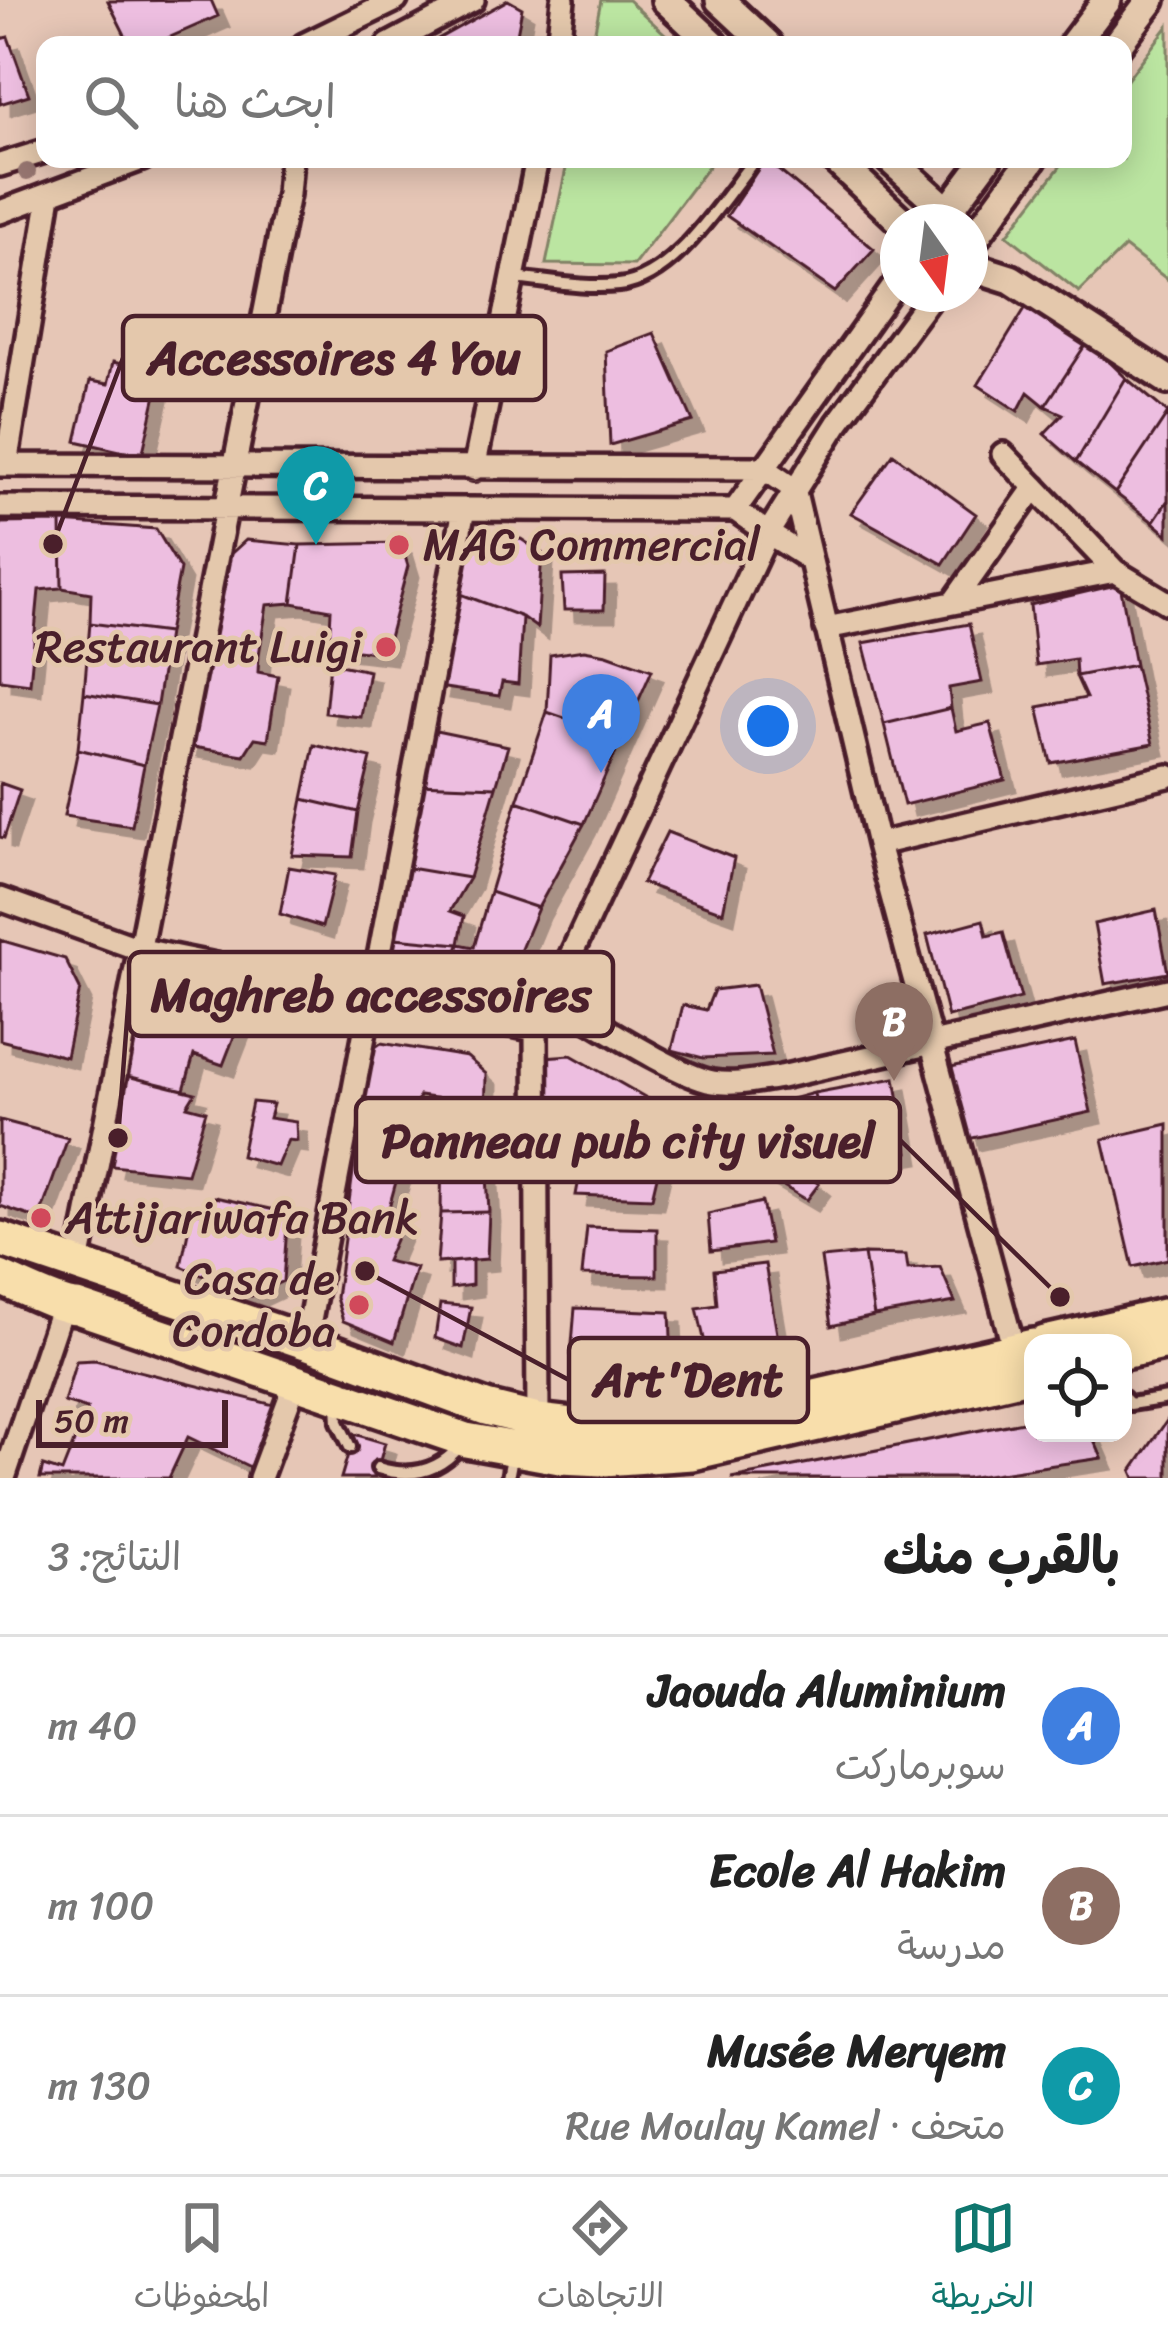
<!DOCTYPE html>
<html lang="ar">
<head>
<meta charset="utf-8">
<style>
  :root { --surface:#fff; --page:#f2f2f2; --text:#222; --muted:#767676; --line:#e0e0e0; --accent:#0f766e }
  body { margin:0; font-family:Sriracha,"Playpen Sans Arabic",sans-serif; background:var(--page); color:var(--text); direction:rtl }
  .controls { position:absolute; right:36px; bottom:36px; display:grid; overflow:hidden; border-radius:24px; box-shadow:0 6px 30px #0003 }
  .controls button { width:108px; height:108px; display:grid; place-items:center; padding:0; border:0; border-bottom:3px solid var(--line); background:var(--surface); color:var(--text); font:60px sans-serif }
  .compass { position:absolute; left:880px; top:204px; width:108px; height:108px; border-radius:50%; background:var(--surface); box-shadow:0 6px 30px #0003; rotate:166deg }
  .scale { position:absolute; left:36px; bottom:30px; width:192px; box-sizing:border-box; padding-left:12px; border:6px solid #4a1f2b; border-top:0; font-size:33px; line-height:42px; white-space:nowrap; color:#4a1f2b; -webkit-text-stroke:9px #e4c8ac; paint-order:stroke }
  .you { position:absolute; left:768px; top:726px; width:42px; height:42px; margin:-30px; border:9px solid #fff; border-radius:50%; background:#1a73e8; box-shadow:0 0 0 18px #1a73e833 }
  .badge { display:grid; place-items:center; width:78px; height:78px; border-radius:50%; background:var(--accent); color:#fff; font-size:39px; font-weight:700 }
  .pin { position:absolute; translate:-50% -99px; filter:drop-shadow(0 3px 6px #0008) }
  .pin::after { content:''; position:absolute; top:63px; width:42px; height:36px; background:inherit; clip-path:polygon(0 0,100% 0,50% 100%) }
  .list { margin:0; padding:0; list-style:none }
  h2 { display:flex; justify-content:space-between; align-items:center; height:156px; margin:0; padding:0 48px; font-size:51px }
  h2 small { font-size:39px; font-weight:400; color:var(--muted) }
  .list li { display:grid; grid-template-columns:78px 1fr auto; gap:36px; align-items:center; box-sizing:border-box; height:180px; padding:0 48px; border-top:3px solid var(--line) }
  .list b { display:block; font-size:45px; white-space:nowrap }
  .list p { margin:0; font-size:39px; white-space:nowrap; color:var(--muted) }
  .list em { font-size:39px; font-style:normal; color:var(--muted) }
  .icon { flex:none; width:66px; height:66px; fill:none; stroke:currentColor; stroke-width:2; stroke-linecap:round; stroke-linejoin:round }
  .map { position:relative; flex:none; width:1168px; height:1478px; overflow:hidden; direction:ltr }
  .search { position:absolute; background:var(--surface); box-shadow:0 6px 30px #0003; left:36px; right:36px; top:36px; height:132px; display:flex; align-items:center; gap:30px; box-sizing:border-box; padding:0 42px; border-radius:24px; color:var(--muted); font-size:45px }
  .sheet { height:696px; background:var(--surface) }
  nav { display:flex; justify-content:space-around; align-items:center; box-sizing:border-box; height:168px; border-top:3px solid var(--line); background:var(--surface); font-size:33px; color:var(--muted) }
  nav a { display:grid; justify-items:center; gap:6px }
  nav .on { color:var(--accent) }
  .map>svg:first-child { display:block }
</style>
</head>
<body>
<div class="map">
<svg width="1168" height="1478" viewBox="0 0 1168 1478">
  <defs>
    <filter id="shadow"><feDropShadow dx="11" dy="11" stdDeviation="0" flood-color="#0004"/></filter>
  </defs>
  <rect width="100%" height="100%" fill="#e6c6b6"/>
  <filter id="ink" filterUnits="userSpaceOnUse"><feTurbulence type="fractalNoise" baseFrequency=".00833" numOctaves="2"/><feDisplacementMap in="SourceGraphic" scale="24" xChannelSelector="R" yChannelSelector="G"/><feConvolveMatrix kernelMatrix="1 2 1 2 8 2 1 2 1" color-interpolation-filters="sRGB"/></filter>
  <g filter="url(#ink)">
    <path fill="#bbe5a1" stroke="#828266" stroke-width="3" d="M 601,0 L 628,0 L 677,45 L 592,45 Z
      M 1168,26 L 1168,280 L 1125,247 L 1079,292 L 1007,235 L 1066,159 L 1123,159 L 1123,85 Z
      M 568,159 L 714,159 L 634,265 L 546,264 Z"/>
    <path fill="#edbee0" stroke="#4a1f2b" stroke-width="3" filter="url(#shadow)" d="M 211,0 L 218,16 L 152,45 L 130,45 L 108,1 Z
      M 508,0 L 522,8 L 515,45 L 427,45 Z
      M 8,37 L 29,95 L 0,104 L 0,39 Z
      M 765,159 L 874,249 L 835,292 L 727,216 Z
      M 1029,302 L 1088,341 L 1045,406 L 1028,392 L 1018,411 L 978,385 Z
      M 654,333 L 693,421 L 610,445 L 606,351 Z
      M 1088,341 L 1126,378 L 1076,462 L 1044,434 L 1063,414 L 1045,406 Z
      M 113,362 L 161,373 L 142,456 L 76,441 L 90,381 L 108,384 Z
      M 1126,378 L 1168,413 L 1115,493 L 1076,462 Z
      M 1168,413 L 1168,500 L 1153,522 L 1115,493 Z
      M 893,454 L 976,514 L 943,564 L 851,513 Z
      M 1168,500 L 1168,535 L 1153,522 Z
      M 61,522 L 156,529 L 180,569 L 168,633 L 90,623 L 91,593 L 62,588 Z
      M 61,522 L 62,588 L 39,590 L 30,684 L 0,680 L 0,523 Z
      M 521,539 L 542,553 L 537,628 L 522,617 L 458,593 L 468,545 Z
      M 246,540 L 300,545 L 292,603 L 267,605 L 259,655 L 208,646 L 223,561 Z
      M 401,543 L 408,566 L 385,653 L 329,647 L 331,610 L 292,603 L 300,545 Z
      M 605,575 L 604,610 L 564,610 L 562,576 Z
      M 1120,584 L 1135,665 L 1076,676 L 1075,659 L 1036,665 L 1030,605 Z
      M 458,593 L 522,617 L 518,684 L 502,682 L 499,696 L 438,687 Z
      M 90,623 L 168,633 L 157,705 L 84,693 Z
      M 969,624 L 982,682 L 949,688 L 951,708 L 884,724 L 863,643 Z
      M 208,646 L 259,655 L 258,672 L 278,676 L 268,740 L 255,738 L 244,755 L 186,746 Z
      M 584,650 L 607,654 L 652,670 L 622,738 L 547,712 L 550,655 Z
      M 330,663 L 369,671 L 361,717 L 325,713 Z
      M 1135,665 L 1153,744 L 1051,763 L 1038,707 L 1086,698 L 1076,676 Z
      M 84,693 L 157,705 L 144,765 L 78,749 Z
      M 951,708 L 956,731 L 990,723 L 1005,780 L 904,805 L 884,724 Z
      M 547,712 L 622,738 L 584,824 L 517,801 Z
      M 436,731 L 508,746 L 496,787 L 418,784 Z
      M 314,745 L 371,758 L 358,812 L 303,799 Z
      M 78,749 L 144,765 L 132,826 L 64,816 Z
      M 0,783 L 20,790 L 4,838 L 0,837 Z
      M 418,784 L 496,787 L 469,878 L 403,867 Z
      M 303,799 L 358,812 L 352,857 L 292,855 Z
      M 517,801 L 584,824 L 538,908 L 490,892 Z
      M 667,832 L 734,858 L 723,912 L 642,883 Z
      M 289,867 L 335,875 L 322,927 L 280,914 Z
      M 403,867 L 469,878 L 450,911 L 464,916 L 459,944 L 395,938 Z
      M 490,892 L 538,908 L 501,997 L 485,1008 L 446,994 L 459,944 L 474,947 Z
      M 1156,910 L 1168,973 L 1105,984 L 1094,924 Z
      M 983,920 L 987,936 L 1003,932 L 1021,998 L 948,1017 L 927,935 Z
      M 395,938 L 459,944 L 446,994 L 385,984 Z
      M 0,940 L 65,959 L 80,989 L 66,1057 L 0,1040 Z
      M 755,985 L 773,1055 L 703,1058 L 672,1050 L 683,1005 L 706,1010 L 714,990 Z
      M 144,997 L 244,1011 L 223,1065 L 194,1055 L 184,1090 L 127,1076 Z
      M 1075,1041 L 1091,1112 L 968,1139 L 951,1067 Z
      M 381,1043 L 467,1057 L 486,1074 L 485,1138 L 442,1134 L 449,1100 L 419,1096 L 410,1131 L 360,1120 L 371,1050 Z
      M 571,1055 L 650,1100 L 654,1133 L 606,1127 L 605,1149 L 542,1139 L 544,1057 Z
      M 127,1076 L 195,1093 L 187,1106 L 206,1111 L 187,1174 L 112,1166 Z
      M 895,1078 L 908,1152 L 850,1162 L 848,1142 L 823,1148 L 814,1093 Z
      M 814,1093 L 823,1148 L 807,1156 L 806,1174 L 819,1184 L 807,1200 L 758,1171 L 766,1147 L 745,1142 L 726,1152 L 689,1127 Z
      M 252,1102 L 273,1104 L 269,1118 L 296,1122 L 297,1141 L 288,1140 L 277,1166 L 241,1156 Z
      M 0,1120 L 68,1138 L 39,1219 L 0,1206 Z
      M 360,1120 L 410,1131 L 388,1211 L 403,1221 L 386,1261 L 416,1268 L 394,1342 L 343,1321 L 336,1298 Z
      M 1168,1124 L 1168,1259 L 1133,1267 L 1103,1139 Z
      M 442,1134 L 485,1138 L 489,1212 L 441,1213 Z
      M 585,1147 L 662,1155 L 652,1198 L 576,1195 Z
      M 215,1197 L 288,1213 L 283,1281 L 251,1296 L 181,1266 L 192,1212 L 208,1214 Z
      M 762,1202 L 770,1243 L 711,1251 L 708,1214 Z
      M 489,1212 L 487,1259 L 437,1263 L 441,1213 Z
      M 587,1227 L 657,1229 L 657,1276 L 582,1275 Z
      M 864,1254 L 906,1255 L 908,1269 L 940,1267 L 955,1302 L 874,1316 Z
      M 864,1254 L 874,1316 L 831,1326 L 821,1258 Z
      M 472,1260 L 472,1285 L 451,1288 L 451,1262 Z
      M 765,1264 L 780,1351 L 708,1356 L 697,1308 L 717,1305 L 714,1270 Z
      M 440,1304 L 471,1307 L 463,1348 L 435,1338 Z
      M 575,1308 L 670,1312 L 672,1363 L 571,1356 Z
      M 95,1360 L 274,1405 L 250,1467 L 188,1437 L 169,1478 L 40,1478 L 43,1466 L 62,1472 L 87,1409 L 64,1402 L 76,1361 Z
      M 1168,1419 L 1168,1478 L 1135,1478 L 1132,1471 Z
      M 1033,1420 L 1033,1433 L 1091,1433 L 1102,1458 L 966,1478 L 731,1478 Z
      M 354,1434 L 385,1443 L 375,1478 L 341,1478 Z"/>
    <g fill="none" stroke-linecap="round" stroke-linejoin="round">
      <g stroke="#4a1f2b" stroke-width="20">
        <path id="service" d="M 514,278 C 547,281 585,289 619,285 C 675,279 721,201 755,159
          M 1123,1397 L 1130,1404 L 1168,1398
          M 337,1404 L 338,1422 L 350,1447
          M 378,1468 C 410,1478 438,1472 460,1446
          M 508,1478 L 513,1452"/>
      </g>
      <g stroke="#4a1f2b" stroke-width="30">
        <path id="minor" d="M 304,45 L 396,0
          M 388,45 L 473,0
          M 558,45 L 563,0
          M 0,165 L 45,151
          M 0,212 L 142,159
          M 1003,454 L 1115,571
          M 0,465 L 763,468 L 794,489 L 878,844 L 1014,1350
          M 6,465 L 50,195
          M 474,469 L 537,159
          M 0,507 L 735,510 L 768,533 L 837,424 L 933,294
          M 735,510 L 898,280
          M 953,603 L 1035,487
          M 826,628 L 1115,571 L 1168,603
          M 878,844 L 1168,776
          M 0,899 L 142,950 L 536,1030
          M 550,996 C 588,1017 675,1075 713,1082 C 734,1086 759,1080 781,1077 L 1168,990
          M 78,1263 L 288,194 L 291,159
          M 306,1342 L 464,509
          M 538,1421 L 536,1030 L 768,533 L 809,559
          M 4,1478 L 62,1306
          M 260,1478 L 296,1381"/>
      </g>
      <g stroke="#4a1f2b" stroke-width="36">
        <path id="tertiary" d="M 666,0 L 714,45
          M 720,0 L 768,45
          M 1073,45 L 1107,0
          M 1117,45 L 1151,0
          M 835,159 L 902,222
          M 890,159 L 960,222
          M 940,222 L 987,159
          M 970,244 L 1032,159
          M 970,266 L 1011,279 L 1168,380"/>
      </g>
      <g stroke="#4a1f2b" stroke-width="42">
        <path id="primary" d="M 0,1239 L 306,1342 L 486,1408 L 538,1421 L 597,1428 L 693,1424 L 1033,1346
          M 0,1278 C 20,1286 60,1307 77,1307 L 466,1440 L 560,1457 L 603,1459 L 692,1453 L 1033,1374
          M 1045,1343 L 1168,1315
          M 1123,1352 L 1168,1342"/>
      </g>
      <use href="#service" stroke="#e4c8ac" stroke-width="10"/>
      <use href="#minor" stroke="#e4c8ac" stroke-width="21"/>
      <use href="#tertiary" stroke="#e4c8ac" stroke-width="27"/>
      <use href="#primary" stroke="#f8deab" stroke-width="33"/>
    </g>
    <circle fill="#967570" cx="27" cy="172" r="9"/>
  </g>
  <g fill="#d1495b" stroke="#e4c8ac" stroke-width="4.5">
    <circle cx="399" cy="545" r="12"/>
    <circle cx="386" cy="647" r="12"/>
    <circle cx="41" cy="1218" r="12"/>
    <circle cx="359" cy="1305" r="12"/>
  </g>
  <g text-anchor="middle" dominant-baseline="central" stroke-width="9" stroke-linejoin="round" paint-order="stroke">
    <g font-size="45" fill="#4a1f2b" stroke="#e4c8ac" text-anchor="start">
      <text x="423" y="545">MAG Commercial</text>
      <text x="362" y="647" text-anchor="end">Restaurant Luigi</text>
      <text x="65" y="1218">Attijariwafa Bank</text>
      <text x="335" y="1279" text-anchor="end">Casa de<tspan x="335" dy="52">Cordoba</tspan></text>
    </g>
  </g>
  <path fill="none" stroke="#4a1f2b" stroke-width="4.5" d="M53 544L123 358M118 1138L129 994M1060 1297L900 1140M365 1271L569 1380"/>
  <g fill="#4a1f2b" stroke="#e4c8ac" stroke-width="4.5">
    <circle cx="53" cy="544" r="12"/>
    <circle cx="118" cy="1138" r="12"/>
    <circle cx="1060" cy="1297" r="12"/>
    <circle cx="365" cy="1271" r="12"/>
  </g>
  <g fill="#e4c8ac" stroke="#4a1f2b" stroke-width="4.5">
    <rect x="123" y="316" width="422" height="84" rx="12"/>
    <rect x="129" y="952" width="484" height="84" rx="12"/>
    <rect x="356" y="1098" width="544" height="84" rx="12"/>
    <rect x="569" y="1338" width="239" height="84" rx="12"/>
  </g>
  <g font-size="48" text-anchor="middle" font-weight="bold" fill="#4a1f2b">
    <text x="334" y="374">Accessoires 4 You</text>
    <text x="371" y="1011">Maghreb accessoires</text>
    <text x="628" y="1157">Panneau pub city visuel</text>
    <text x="688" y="1396">Art'Dent</text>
  </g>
</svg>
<div class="controls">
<button><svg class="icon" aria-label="locate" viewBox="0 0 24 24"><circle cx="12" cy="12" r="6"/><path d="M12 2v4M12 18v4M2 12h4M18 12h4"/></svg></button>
</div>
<svg class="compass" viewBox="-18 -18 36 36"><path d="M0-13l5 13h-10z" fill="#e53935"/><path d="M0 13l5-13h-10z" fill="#767676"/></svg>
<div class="scale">50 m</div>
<div class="you"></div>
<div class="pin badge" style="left:601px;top:773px;background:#3f7fe0">A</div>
<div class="pin badge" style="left:894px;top:1081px;background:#8d6e63">B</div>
<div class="pin badge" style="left:316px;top:545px;background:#0f9aa8">C</div>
<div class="search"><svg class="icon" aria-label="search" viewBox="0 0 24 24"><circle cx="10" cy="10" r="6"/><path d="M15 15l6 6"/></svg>ابحث هنا</div>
</div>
<section class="sheet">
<h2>بالقرب منك<small>النتائج: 3</small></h2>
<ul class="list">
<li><span class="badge" style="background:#3f7fe0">A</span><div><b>Jaouda Aluminium</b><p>سوبرماركت</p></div><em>40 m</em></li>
<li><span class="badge" style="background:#8d6e63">B</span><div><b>Ecole Al Hakim</b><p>مدرسة</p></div><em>100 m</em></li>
<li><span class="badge" style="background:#0f9aa8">C</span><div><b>Musée Meryem</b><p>متحف · Rue Moulay Kamel</p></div><em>130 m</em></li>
</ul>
</section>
<nav>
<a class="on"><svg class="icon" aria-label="map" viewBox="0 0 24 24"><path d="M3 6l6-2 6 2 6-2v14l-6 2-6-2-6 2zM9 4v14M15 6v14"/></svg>الخريطة</a>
<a><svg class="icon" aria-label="directions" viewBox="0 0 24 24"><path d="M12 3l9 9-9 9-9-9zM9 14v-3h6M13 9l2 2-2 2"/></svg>الاتجاهات</a>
<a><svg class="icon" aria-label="saved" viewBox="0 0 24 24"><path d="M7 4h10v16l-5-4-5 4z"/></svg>المحفوظات</a>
</nav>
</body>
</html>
